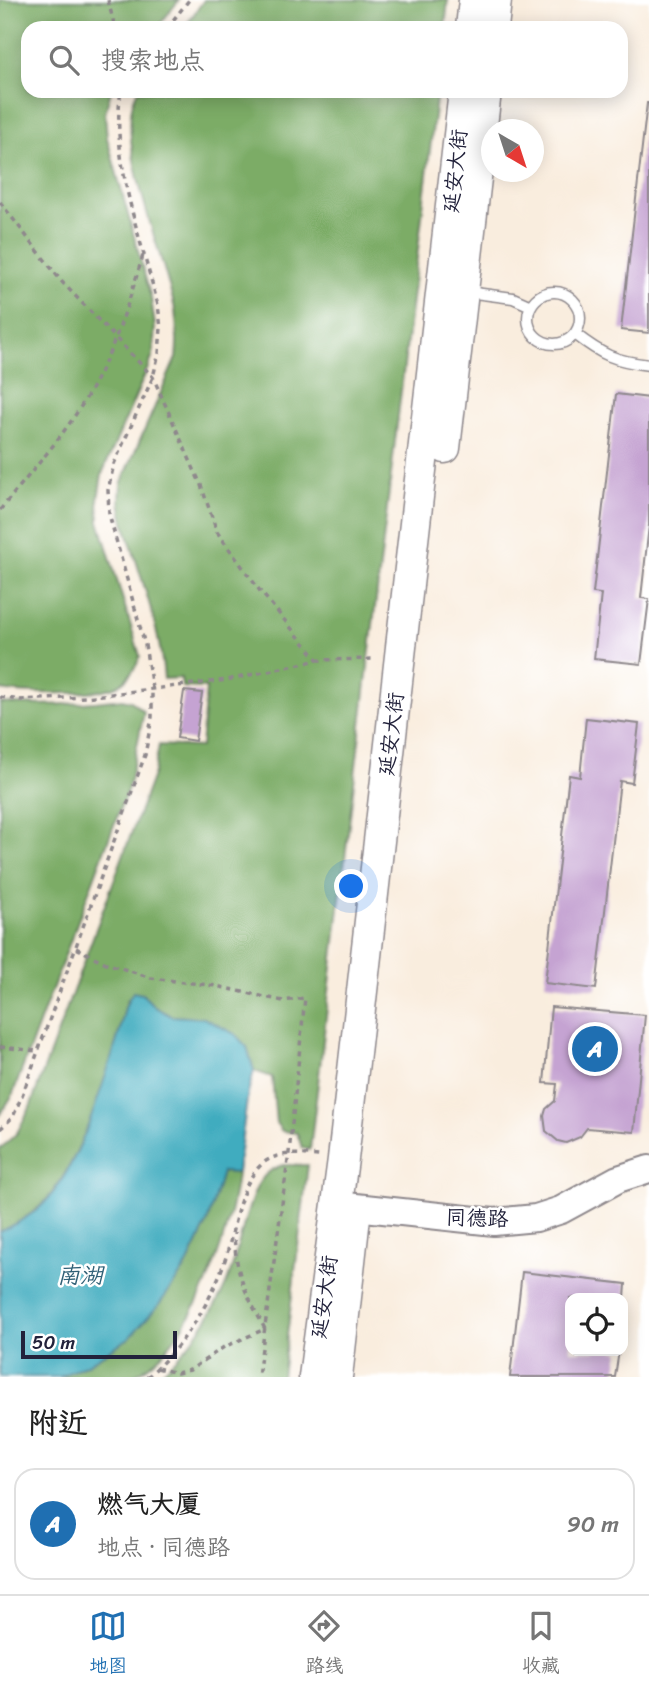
<!DOCTYPE html>
<html lang="zh">
<head>
<meta charset="utf-8">
<style>
  :root { --surface:#fff; --page:#f6f6f6; --text:#222; --muted:#767676; --line:#e0e0e0; --accent:#1f6fb2 }
  body { margin:0; font-family:Sriracha,"LXGW WenKai TC",sans-serif; background:var(--page); color:var(--text) }
  .controls { position:absolute; right:21px; bottom:21px; display:grid; overflow:hidden; border-radius:14px; box-shadow:0 4px 18px #0003 }
  .controls button { width:63px; height:63px; display:grid; place-items:center; padding:0; border:0; border-bottom:2px solid var(--line); background:var(--surface); color:var(--text); font:35px sans-serif }
  .compass { position:absolute; left:481px; top:119px; width:63px; height:63px; border-radius:50%; background:var(--surface); box-shadow:0 4px 18px #0003; rotate:141deg }
  .scale { position:absolute; left:21px; bottom:18px; width:156px; box-sizing:border-box; padding-left:7px; border:4px solid #22223b; border-top:0; font-size:19px; line-height:24px; white-space:nowrap; color:#22223b; -webkit-text-stroke:5px #fff; paint-order:stroke }
  .you { position:absolute; left:352px; top:887px; width:24px; height:24px; margin:-18px; border:5px solid #fff; border-radius:50%; background:#1a73e8; box-shadow:0 0 0 10px #1a73e833 }
  .badge { display:grid; place-items:center; width:46px; height:46px; border-radius:50%; background:var(--accent); color:#fff; font-size:23px; font-weight:700 }
  .pin { position:absolute; translate:-50% -50%; border:4px solid #fff; box-shadow:0 2px 7px #0006 }
  .list { margin:0; padding:0; list-style:none }
  h2 { display:flex; justify-content:space-between; align-items:center; height:91px; margin:0; padding:0 28px; font-size:30px }
  h2 small { font-size:23px; font-weight:400; color:var(--muted) }
  .list li { display:grid; grid-template-columns:46px 1fr auto; gap:21px; align-items:center; box-sizing:border-box; height:112px; margin:0 14px 14px; padding:0 14px; border:2px solid var(--line); border-radius:21px }
  .list b { display:block; font-size:26px; white-space:nowrap }
  .list p { margin:0; font-size:23px; white-space:nowrap; color:var(--muted) }
  .list em { font-size:23px; font-style:normal; color:var(--muted) }
  .icon { flex:none; width:38px; height:38px; fill:none; stroke:currentColor; stroke-width:2; stroke-linecap:round; stroke-linejoin:round }
  .map { position:relative; flex:none; width:649px; height:1377px; overflow:hidden }
  .search { position:absolute; background:var(--surface); box-shadow:0 4px 18px #0003; left:21px; right:21px; top:21px; height:77px; display:flex; align-items:center; gap:18px; box-sizing:border-box; padding:0 24px; border-radius:21px; color:var(--muted); font-size:26px }
  .sheet { height:217px; background:var(--surface) }
  nav { display:flex; justify-content:space-around; align-items:center; box-sizing:border-box; height:98px; border-top:2px solid var(--line); background:var(--surface); font-size:19px; color:var(--muted) }
  nav a { display:grid; justify-items:center; gap:4px }
  nav .on { color:var(--accent) }
  .map>svg:first-child { display:block }
</style>
</head>
<body>
<div class="map">
<svg width="649" height="1377" viewBox="0 0 649 1377">
  <rect width="100%" height="100%" fill="#fff"/>
  <filter id="ink" filterUnits="userSpaceOnUse"><feTurbulence type="fractalNoise" baseFrequency=".0143" numOctaves="2"/><feDisplacementMap in="SourceGraphic" scale="14" xChannelSelector="R" yChannelSelector="G"/><feConvolveMatrix kernelMatrix="1 2 1 2 8 2 1 2 1" color-interpolation-filters="sRGB"/></filter>
  <filter id="wash" filterUnits="userSpaceOnUse"><feTurbulence type="fractalNoise" baseFrequency=".00686" numOctaves="4" result="noise"/><feDisplacementMap in="SourceGraphic" scale="28" xChannelSelector="R" yChannelSelector="G"/><feGaussianBlur stdDeviation="1.57" result="paint"/><feColorMatrix in="noise" values="0 0 0 0 0 0 0 0 0 0 0 0 0 0 0 0 0 1.4 0 .05"/><feComposite in="paint" operator="in"/></filter>
  <g filter="url(#wash)">
    <rect width="100%" height="100%" fill="#f9edde"/>
    <path fill="#7cac66" stroke="#4f6750" stroke-width="2" d="M 0,0 L 179,0 L 157,28 L 28,28 L 28,91 L 111,91 L 105,113 L 107,138 L 151,298 L 155,326 L 153,356 L 102,474 L 98,499 L 99,521 L 140,656 C 137,667 128,680 117,686 C 94,696 25,694 0,690 Z
      M 204,0 L 448,0 L 445,28 L 184,28 Z
      M 138,91 L 437,91 L 310,1150 L 302,1148 L 297,1133 L 282,1131 L 276,1123 L 272,1077 L 254,1071 L 247,1047 L 204,1018 L 171,1016 L 155,1007 L 142,994 L 127,1000 C 115,1054 80,1174 37,1209 C 26,1218 12,1226 0,1232 L 0,1149 L 17,1133 L 29,1110 L 154,772 L 159,745 L 201,747 L 206,688 L 182,687 L 181,678 L 164,679 C 160,624 138,571 123,518 L 120,501 L 121,484 L 176,358 C 178,342 177,326 175,310 C 166,260 110,133 138,91 Z
      M 122,699 L 131,701 L 144,712 L 129,785 L 12,1096 L 0,1115 L 0,703 C 41,707 82,704 122,699 Z
      M 283,1165 L 308,1165 L 282,1377 L 157,1377 C 185,1351 202,1331 220,1297 C 238,1263 240,1224 256,1189 C 261,1177 270,1169 283,1165 Z
      M 222,1172 L 237,1173 C 231,1235 192,1346 133,1376 C 123,1377 73,1377 59,1377 L 87,1364 L 129,1338 L 186,1267 L 207,1223 Z"/>
    <path fill="#40acbf" stroke="#31677d" stroke-width="2" d="M 133,992 L 142,994 L 155,1007 L 171,1016 L 204,1018 L 235,1034 L 247,1047 L 254,1071 L 248,1093 L 237,1173 L 222,1172 L 207,1223 L 186,1267 L 158,1306 L 129,1338 L 87,1364 L 59,1377 L 0,1377 L 0,1232 C 12,1226 26,1218 37,1210 C 77,1177 102,1086 118,1037 C 123,1021 123,1005 133,992 Z"/>
    <g id="blocks">
      <path fill="#c5a3d2" d="M 647,103 L 649,103 L 649,333 L 621,330 Z
        M 616,394 L 649,398 L 649,525 L 641,598 L 649,599 L 641,664 L 594,659 L 601,594 L 593,593 Z
        M 184,691 L 202,693 L 195,741 L 177,738 Z
        M 586,718 L 639,724 L 632,783 L 620,781 L 596,989 L 545,983 L 569,775 L 580,777 Z
        M 551,1007 L 645,1015 L 634,1132 L 587,1128 L 580,1137 L 566,1143 L 558,1141 L 546,1131 L 544,1116 L 546,1109 L 555,1101 L 557,1084 L 544,1083 Z
        M 522,1272 L 626,1284 L 625,1298 L 570,1298 L 570,1351 L 619,1351 L 615,1377 L 510,1377 Z"/>
    </g>
  </g>
  <g filter="url(#ink)">
    <use href="#blocks" fill-opacity="0" stroke="#8e888c" stroke-width="2"/>
    <g fill="none" stroke-linecap="round" stroke-linejoin="round">
      <g stroke="#8e888c" stroke-width="13">
        <path id="lane" d="M 467,292 L 513,298 L 531,306
          M528 318a26 26 0 1 1 52 0a26 26 0 1 1-52 0Z
          M 575,334 C 602,355 615,361 649,365"/>
      </g>
      <g stroke="#8e888c" stroke-width="30">
        <path id="secondary" d="M 337,1205 L 494,1222 L 536,1218 L 561,1210 L 618,1179 L 649,1169"/>
      </g>
      <g stroke="#8e888c" stroke-width="33">
        <path id="primary" d="M 471,28 L 474,0
          M 493,28 L 496,0
          M 445,448 L 486,91
          M 314,1377 L 343,1159 L 464,91
          M 337,1377 L 355,1217"/>
      </g>
      <path stroke="#8e888c" stroke-width="3.5" stroke-dasharray="5 5" stroke-linecap="butt" d="M 108,0 L 115,28
        M 167,28 L 189,0
        M 0,202 L 62,282 L 153,377 L 201,485 L 217,532 L 260,591 L 318,660
        M 0,510 C 32,471 71,428 94,384 C 117,342 130,298 144,252
        M 0,697 L 20,700 L 86,697 L 227,680 L 318,660 L 376,659
        M 76,948 L 106,963 L 151,978 L 216,986 L 283,1001 L 305,998 L 289,1153 L 258,1377
        M 0,1047 L 38,1051
        M 0,1129 L 13,1117 L 23,1093 L 145,755 L 152,717 L 152,688 L 145,645 L 109,514 L 108,490 L 114,464 L 153,377 L 159,353 L 161,328 L 158,305 C 141,239 110,159 121,91
        M 157,1368 L 177,1373 L 190,1370 L 224,1347 L 265,1329 C 245,1291 236,1277 234,1233
        M 147,1377 C 183,1346 208,1308 224,1263 C 235,1232 236,1193 258,1168 C 274,1150 297,1154 319,1156"/>
      <use href="#lane" stroke="#fff" stroke-width="10"/>
      <use href="#secondary" stroke="#fff" stroke-width="26"/>
      <use href="#primary" stroke="#fff" stroke-width="30"/>
    </g>
  </g>
  <g text-anchor="middle" dominant-baseline="central" stroke-width="5" stroke-linejoin="round" paint-order="stroke">
    <g font-size="21" fill="#22223b" stroke="#fff">
      <text transform="translate(455 171) rotate(-84)">延安大街</text>
      <text transform="translate(391 734) rotate(-83)">延安大街</text>
      <text transform="translate(477 1218) rotate(2)">同德路</text>
      <text transform="translate(324 1297) rotate(-82)">延安大街</text>
    </g>
    <g font-size="23" font-style="italic" fill="#306076" stroke="#fff">
      <text x="80" y="1275">南湖</text>
    </g>
  </g>
</svg>
<div class="controls">
<button><svg class="icon" aria-label="locate" viewBox="0 0 24 24"><circle cx="12" cy="12" r="6"/><path d="M12 2v4M12 18v4M2 12h4M18 12h4"/></svg></button>
</div>
<svg class="compass" viewBox="-18 -18 36 36"><path d="M0-13l5 13h-10z" fill="#e53935"/><path d="M0 13l5-13h-10z" fill="#767676"/></svg>
<div class="scale">50 m</div>
<div class="you"></div>
<div class="pin badge" style="left:595px;top:1049px">A</div>
<div class="search"><svg class="icon" aria-label="search" viewBox="0 0 24 24"><circle cx="10" cy="10" r="6"/><path d="M15 15l6 6"/></svg>搜索地点</div>
</div>
<section class="sheet">
<h2>附近<small></small></h2>
<ul class="list">
<li><span class="badge">A</span><div><b>燃气大厦</b><p>地点 · 同德路</p></div><em>90 m</em></li>
</ul>
</section>
<nav>
<a class="on"><svg class="icon" aria-label="map" viewBox="0 0 24 24"><path d="M3 6l6-2 6 2 6-2v14l-6 2-6-2-6 2zM9 4v14M15 6v14"/></svg>地图</a>
<a><svg class="icon" aria-label="directions" viewBox="0 0 24 24"><path d="M12 3l9 9-9 9-9-9zM9 14v-3h6M13 9l2 2-2 2"/></svg>路线</a>
<a><svg class="icon" aria-label="saved" viewBox="0 0 24 24"><path d="M7 4h10v16l-5-4-5 4z"/></svg>收藏</a>
</nav>
</body>
</html>
